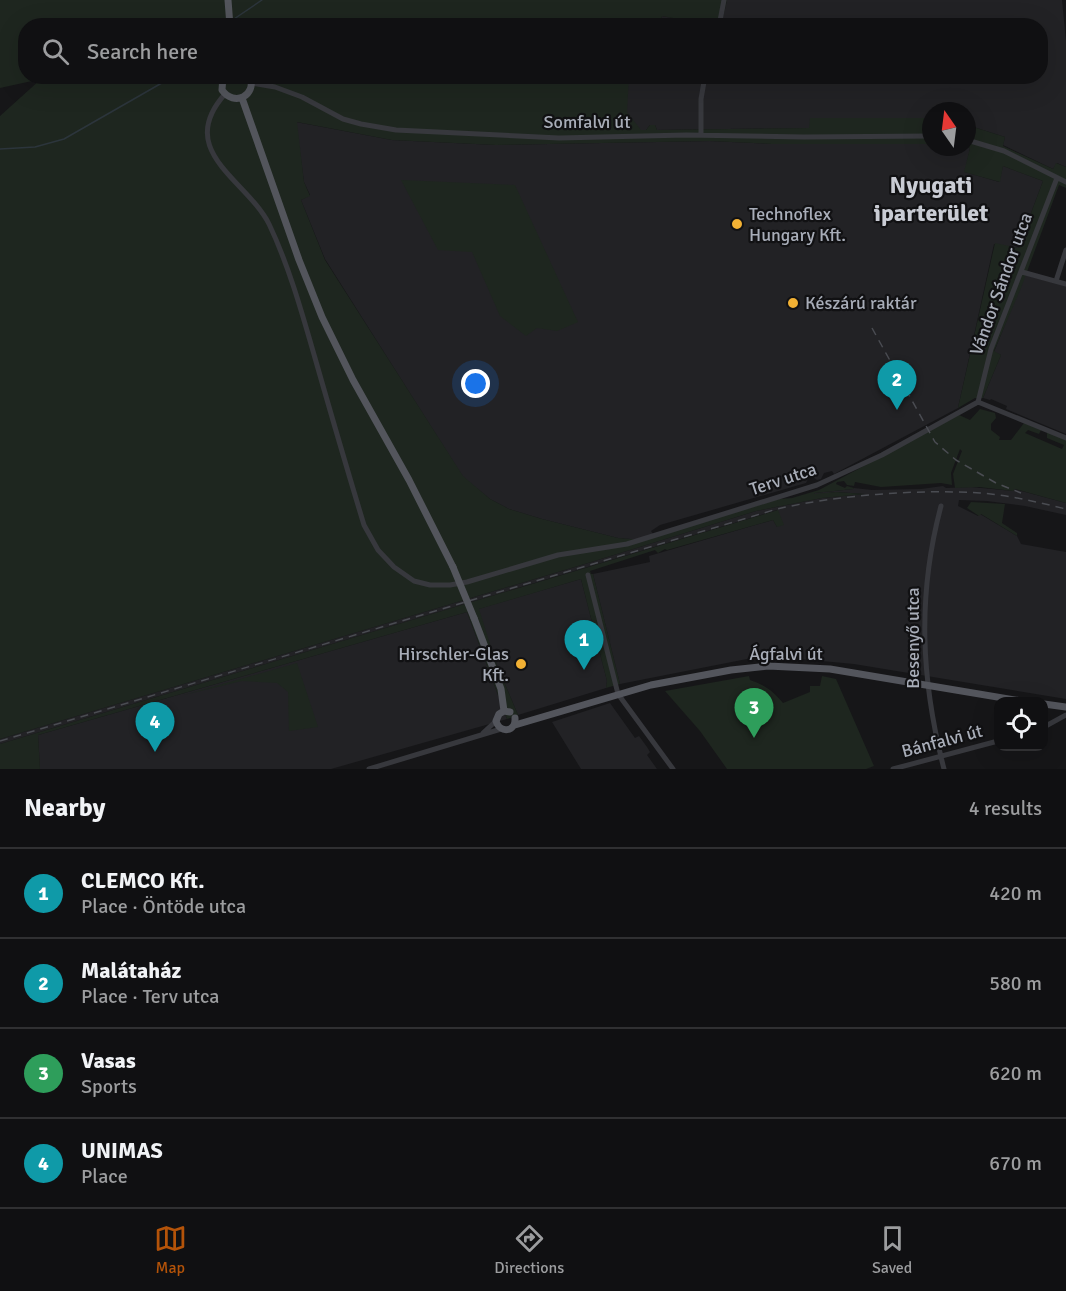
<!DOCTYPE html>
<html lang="en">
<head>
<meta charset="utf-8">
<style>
  :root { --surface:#101012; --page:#19191b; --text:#f1f3f6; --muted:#9c9d9f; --line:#303032; --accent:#b45309 }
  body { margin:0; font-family:Signika,sans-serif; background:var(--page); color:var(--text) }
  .controls { position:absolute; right:18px; bottom:18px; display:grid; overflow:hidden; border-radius:12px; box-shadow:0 6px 24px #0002 }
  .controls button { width:54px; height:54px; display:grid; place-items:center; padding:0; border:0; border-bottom:2px solid var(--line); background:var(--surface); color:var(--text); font:30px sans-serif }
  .compass { position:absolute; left:922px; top:102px; width:54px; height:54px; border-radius:50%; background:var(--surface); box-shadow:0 6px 24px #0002; rotate:346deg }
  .you { position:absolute; left:476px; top:384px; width:21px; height:21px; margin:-15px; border:4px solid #fff; border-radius:50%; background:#1a73e8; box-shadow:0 0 0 9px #1a73e833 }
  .badge { display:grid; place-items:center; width:39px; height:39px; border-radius:50%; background:var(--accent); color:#fff; font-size:20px; font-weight:700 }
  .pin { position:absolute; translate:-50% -50px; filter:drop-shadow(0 2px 3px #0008) }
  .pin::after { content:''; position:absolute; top:32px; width:21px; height:18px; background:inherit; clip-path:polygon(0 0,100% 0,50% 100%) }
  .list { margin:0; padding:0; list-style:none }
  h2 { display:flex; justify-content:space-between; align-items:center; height:78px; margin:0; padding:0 24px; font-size:26px }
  h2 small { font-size:20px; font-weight:400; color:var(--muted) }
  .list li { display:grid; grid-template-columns:39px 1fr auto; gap:18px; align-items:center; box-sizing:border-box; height:90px; padding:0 24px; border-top:2px solid var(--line) }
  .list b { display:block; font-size:22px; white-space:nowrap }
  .list p { margin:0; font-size:20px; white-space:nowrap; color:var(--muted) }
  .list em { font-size:20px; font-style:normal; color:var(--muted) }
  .icon { flex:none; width:33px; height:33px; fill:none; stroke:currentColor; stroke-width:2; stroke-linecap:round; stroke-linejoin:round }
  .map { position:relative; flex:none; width:1066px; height:769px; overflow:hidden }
  .search { position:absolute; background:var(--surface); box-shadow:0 6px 24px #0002; left:18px; right:18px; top:18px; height:66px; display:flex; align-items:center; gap:15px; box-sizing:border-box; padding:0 21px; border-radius:24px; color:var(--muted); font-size:22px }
  .sheet { height:438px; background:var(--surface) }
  nav { display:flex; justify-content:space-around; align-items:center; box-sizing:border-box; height:84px; border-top:2px solid var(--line); background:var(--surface); font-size:16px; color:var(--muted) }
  nav a { display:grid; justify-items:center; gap:3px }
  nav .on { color:var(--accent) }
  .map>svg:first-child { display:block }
</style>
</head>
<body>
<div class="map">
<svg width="1066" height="769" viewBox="0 0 1066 769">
  <rect width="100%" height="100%" fill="#161618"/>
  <path fill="#222225" d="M 727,0 L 1062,0 L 1066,41 L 1066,167 L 1057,163 L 1053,169 L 1003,145 L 1005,137 L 967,125 L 967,111 L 931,111 L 931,118 L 810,118 L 810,128 L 657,130 L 655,125 L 650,125 L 646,130 L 615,131 L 618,77 L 1040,76 L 1040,26 L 721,25 Z
    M 662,16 L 711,25 L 657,26 L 661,23 Z
    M 296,122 L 392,140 L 496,145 L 710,141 L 772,144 L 931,144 L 931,147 L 970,148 L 965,172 L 999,182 L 1003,166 L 1043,181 L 1018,248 L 994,244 L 958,408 L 834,474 L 832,471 L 824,473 L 821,479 L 817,480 L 813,477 L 808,479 L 806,483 L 660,525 L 651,531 L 653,534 L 642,540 L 618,538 L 542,519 L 509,509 L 490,499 L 463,477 L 325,259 L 301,200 L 310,195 L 304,182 Z
    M 1025,275 L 1066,286 L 1066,434 L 1006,409 L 1007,406 L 991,399 L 990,400 L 983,398 L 1001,355 L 994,352 Z
    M 943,486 L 946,488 L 971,487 L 1013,491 L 1014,489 L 1066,503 L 1066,515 L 1025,506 L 987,501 L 959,500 L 958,506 L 978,516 L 980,514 L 1017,536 L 1021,544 L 1066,552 L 1066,699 L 854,664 L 790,658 L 752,658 L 620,684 L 593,574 L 650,562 L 649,556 L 773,520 L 777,527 L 777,510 L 0,744 L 0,739 L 588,563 L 756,511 L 822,498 L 864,494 L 836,492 L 815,495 L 814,493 L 853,489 L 854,488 L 872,490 L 921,489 Z
    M 581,579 L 607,681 L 606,688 L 518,715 L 496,663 L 478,609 Z
    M 467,612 L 507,719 L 331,769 L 40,769 L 38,735 Z
    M 610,703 L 635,738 L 639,736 L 647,747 L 650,752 L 647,755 L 657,769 L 581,769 L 552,722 Z"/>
  <path fill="#1e261f" d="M 0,0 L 727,0 L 721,26 L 711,25 L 662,16 L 661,23 L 657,26 L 632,22 L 631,26 L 26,26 L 26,76 L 629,76 L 627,112 L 641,130 L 646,130 L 650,125 L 655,125 L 657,130 L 809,128 L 810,118 L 931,118 L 931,144 L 772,144 L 710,141 L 496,145 L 392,140 L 297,122 L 304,182 L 310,196 L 301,200 L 325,260 L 463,476 L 490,499 L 509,509 L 542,519 L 618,538 L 642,540 L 779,499 L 792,498 L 819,490 L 959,415 L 970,420 L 980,409 L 995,413 L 996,418 L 991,424 L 991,430 L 1000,437 L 999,440 L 1011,440 L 1024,423 L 1041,430 L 1039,434 L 1028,430 L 1025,433 L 1062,449 L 1064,445 L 1047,438 L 1047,432 L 1066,440 L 1066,503 L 1015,489 L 1013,491 L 979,487 L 955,488 L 953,474 L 962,451 L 960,449 L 951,473 L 952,485 L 941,483 L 881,487 L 855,482 L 854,486 L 847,485 L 844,481 L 837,482 L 836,484 L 845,488 L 847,486 L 854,488 L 853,489 L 815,493 L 814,494 L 836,492 L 865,494 L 822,498 L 756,511 L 588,563 L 0,739 L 0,116 L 41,79 L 0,88 Z
    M 967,125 L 1005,137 L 1003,146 L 1053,169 L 1056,163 L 1066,167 L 1066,188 L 1059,185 L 1021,288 L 994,351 L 1001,355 L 983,398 L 975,398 L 958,408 L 995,243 L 1018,248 L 1043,181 L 1003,166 L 1000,182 L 964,172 L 970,148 L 964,147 L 967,147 Z
    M 401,180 L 515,185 L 578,322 L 557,331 L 537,328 L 526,336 L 500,316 L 472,252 L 438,250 Z
    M 971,502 L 1005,504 L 1002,523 L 1017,533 L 1017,536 L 981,514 L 979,516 L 967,508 Z
    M 778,510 L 784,525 L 777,527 L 773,520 L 667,550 L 665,549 L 658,553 L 655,550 L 590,571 L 591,574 L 593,574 L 620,684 L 606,688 L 607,681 L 581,579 L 479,609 L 496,663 L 518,715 L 507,719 L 467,612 L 38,735 L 40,769 L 0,769 L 0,744 Z
    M 297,663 L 318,727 L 289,731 L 288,692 L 277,683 L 242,681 L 184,695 Z
    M 749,676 L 750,680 C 765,685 773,691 783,703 L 810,692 L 810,686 L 820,686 L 822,676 L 836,679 L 874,766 L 866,769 L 727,769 L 700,731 L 665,691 Z"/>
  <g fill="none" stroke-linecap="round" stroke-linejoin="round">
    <path stroke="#2c353c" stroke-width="1.5" d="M 234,19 L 262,0
      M 0,149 L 35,147 L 64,139 L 174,76"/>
    <path stroke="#37383d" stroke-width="5" d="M 719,26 L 724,0
      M 252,83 L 275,87 L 302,97 L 343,119 L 361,124 L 396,130 L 559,138 L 686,135 L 804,137 L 931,136
      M 225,94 C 174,151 247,180 269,224 C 289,266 302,313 315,358 C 331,414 347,469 364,525 L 378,550 L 394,567 L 414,581 L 430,585 L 450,585 L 467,582 L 558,555 L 627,544 L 817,485 L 882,455 L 978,402
      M 701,135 L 701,99 L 705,76
      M 967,140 L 1004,151 L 1066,182
      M 1022,272 L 1066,284
      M 1056,281 L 1066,250
      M 978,402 L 991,349 L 1057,178
      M 978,402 L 1066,438
      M 941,506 C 917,596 921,680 944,769
      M 588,575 L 618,694 L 673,769
      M 1044,727 L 1066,715
      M 483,733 L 496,721
      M 369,769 L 501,729
      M 893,769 L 998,741"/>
    <path stroke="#53555c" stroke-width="7" d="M 228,0 L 230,26
      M 223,76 L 222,90 C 234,107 257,96 250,76
      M 242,98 L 299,260 L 322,317 L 353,380 L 409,480 L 453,567
      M 474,618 L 501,689 L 504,711
      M 1044,704 L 1066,707
      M 510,712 L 504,711 L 499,714 L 496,721 C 500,734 516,732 515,718
      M 515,725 L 651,685 L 731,670 L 768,666 L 830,669 L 1027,702"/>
    <path stroke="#4a4c52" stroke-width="1.5" stroke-dasharray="8 6" stroke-linecap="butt" d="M 872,328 L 935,442 L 956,460 L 996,483 L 1021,493
      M 0,741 L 777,509 C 839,495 917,489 980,493 C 1009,495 1037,502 1066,509"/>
    <path stroke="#53555c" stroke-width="7" d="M 453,567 L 474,618"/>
  </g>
  <g fill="#f2b134" stroke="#111113" stroke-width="2">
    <circle cx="737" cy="224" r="6"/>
    <circle cx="793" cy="303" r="6"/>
    <circle cx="521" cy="664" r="6"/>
  </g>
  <g text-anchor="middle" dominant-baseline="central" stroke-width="4.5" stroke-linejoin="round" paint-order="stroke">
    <g font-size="18" fill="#a8adb8" stroke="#111113">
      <text x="587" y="122">Somfalvi út</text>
      <text transform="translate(1001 284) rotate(-70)">Vándor Sándor utca</text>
      <text transform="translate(783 479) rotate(-18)">Terv utca</text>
      <text transform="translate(913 638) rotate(-90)">Besenyő utca</text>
      <text x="786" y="654">Ágfalvi út</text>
      <text transform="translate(942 741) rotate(-15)">Bánfalvi út</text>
    </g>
    <g font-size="18" fill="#a8adb8" stroke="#111113" text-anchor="start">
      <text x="749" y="214">Technoflex<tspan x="749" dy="21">Hungary Kft.</tspan></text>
      <text x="805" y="303">Készárú raktár</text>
      <text x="509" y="654" text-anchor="end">Hirschler-Glas<tspan x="509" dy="21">Kft.</tspan></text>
    </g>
    <g font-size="24" font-weight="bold" fill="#c9ccd4" stroke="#111113">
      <text x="931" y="185">Nyugati<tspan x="931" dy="28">iparterület</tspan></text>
    </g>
  </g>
</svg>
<div class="controls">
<button><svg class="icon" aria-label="locate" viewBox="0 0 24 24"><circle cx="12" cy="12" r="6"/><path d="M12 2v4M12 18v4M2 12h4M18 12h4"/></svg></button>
</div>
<svg class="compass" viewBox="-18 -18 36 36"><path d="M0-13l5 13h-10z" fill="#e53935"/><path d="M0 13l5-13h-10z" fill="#9c9d9f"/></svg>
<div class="you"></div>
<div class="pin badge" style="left:584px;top:670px;background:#0f9aa8">1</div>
<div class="pin badge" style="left:897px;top:410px;background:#0f9aa8">2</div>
<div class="pin badge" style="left:754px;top:738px;background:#2e9e5b">3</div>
<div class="pin badge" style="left:155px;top:752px;background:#0f9aa8">4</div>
<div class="search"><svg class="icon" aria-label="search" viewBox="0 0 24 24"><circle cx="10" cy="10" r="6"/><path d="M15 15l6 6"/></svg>Search here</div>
</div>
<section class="sheet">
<h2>Nearby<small>4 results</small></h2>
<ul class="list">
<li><span class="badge" style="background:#0f9aa8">1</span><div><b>CLEMCO Kft.</b><p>Place · Öntöde utca</p></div><em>420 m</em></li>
<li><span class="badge" style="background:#0f9aa8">2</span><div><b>Malátaház</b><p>Place · Terv utca</p></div><em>580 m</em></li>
<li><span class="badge" style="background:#2e9e5b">3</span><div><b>Vasas</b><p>Sports</p></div><em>620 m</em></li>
<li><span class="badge" style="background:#0f9aa8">4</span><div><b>UNIMAS</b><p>Place</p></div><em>670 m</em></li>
</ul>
</section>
<nav>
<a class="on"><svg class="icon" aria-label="map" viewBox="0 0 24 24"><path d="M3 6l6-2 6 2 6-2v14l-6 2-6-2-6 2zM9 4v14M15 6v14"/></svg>Map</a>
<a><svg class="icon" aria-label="directions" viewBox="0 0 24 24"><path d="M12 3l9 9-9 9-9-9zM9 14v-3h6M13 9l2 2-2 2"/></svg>Directions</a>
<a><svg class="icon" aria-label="saved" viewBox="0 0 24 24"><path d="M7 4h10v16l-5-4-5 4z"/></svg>Saved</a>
</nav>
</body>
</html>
